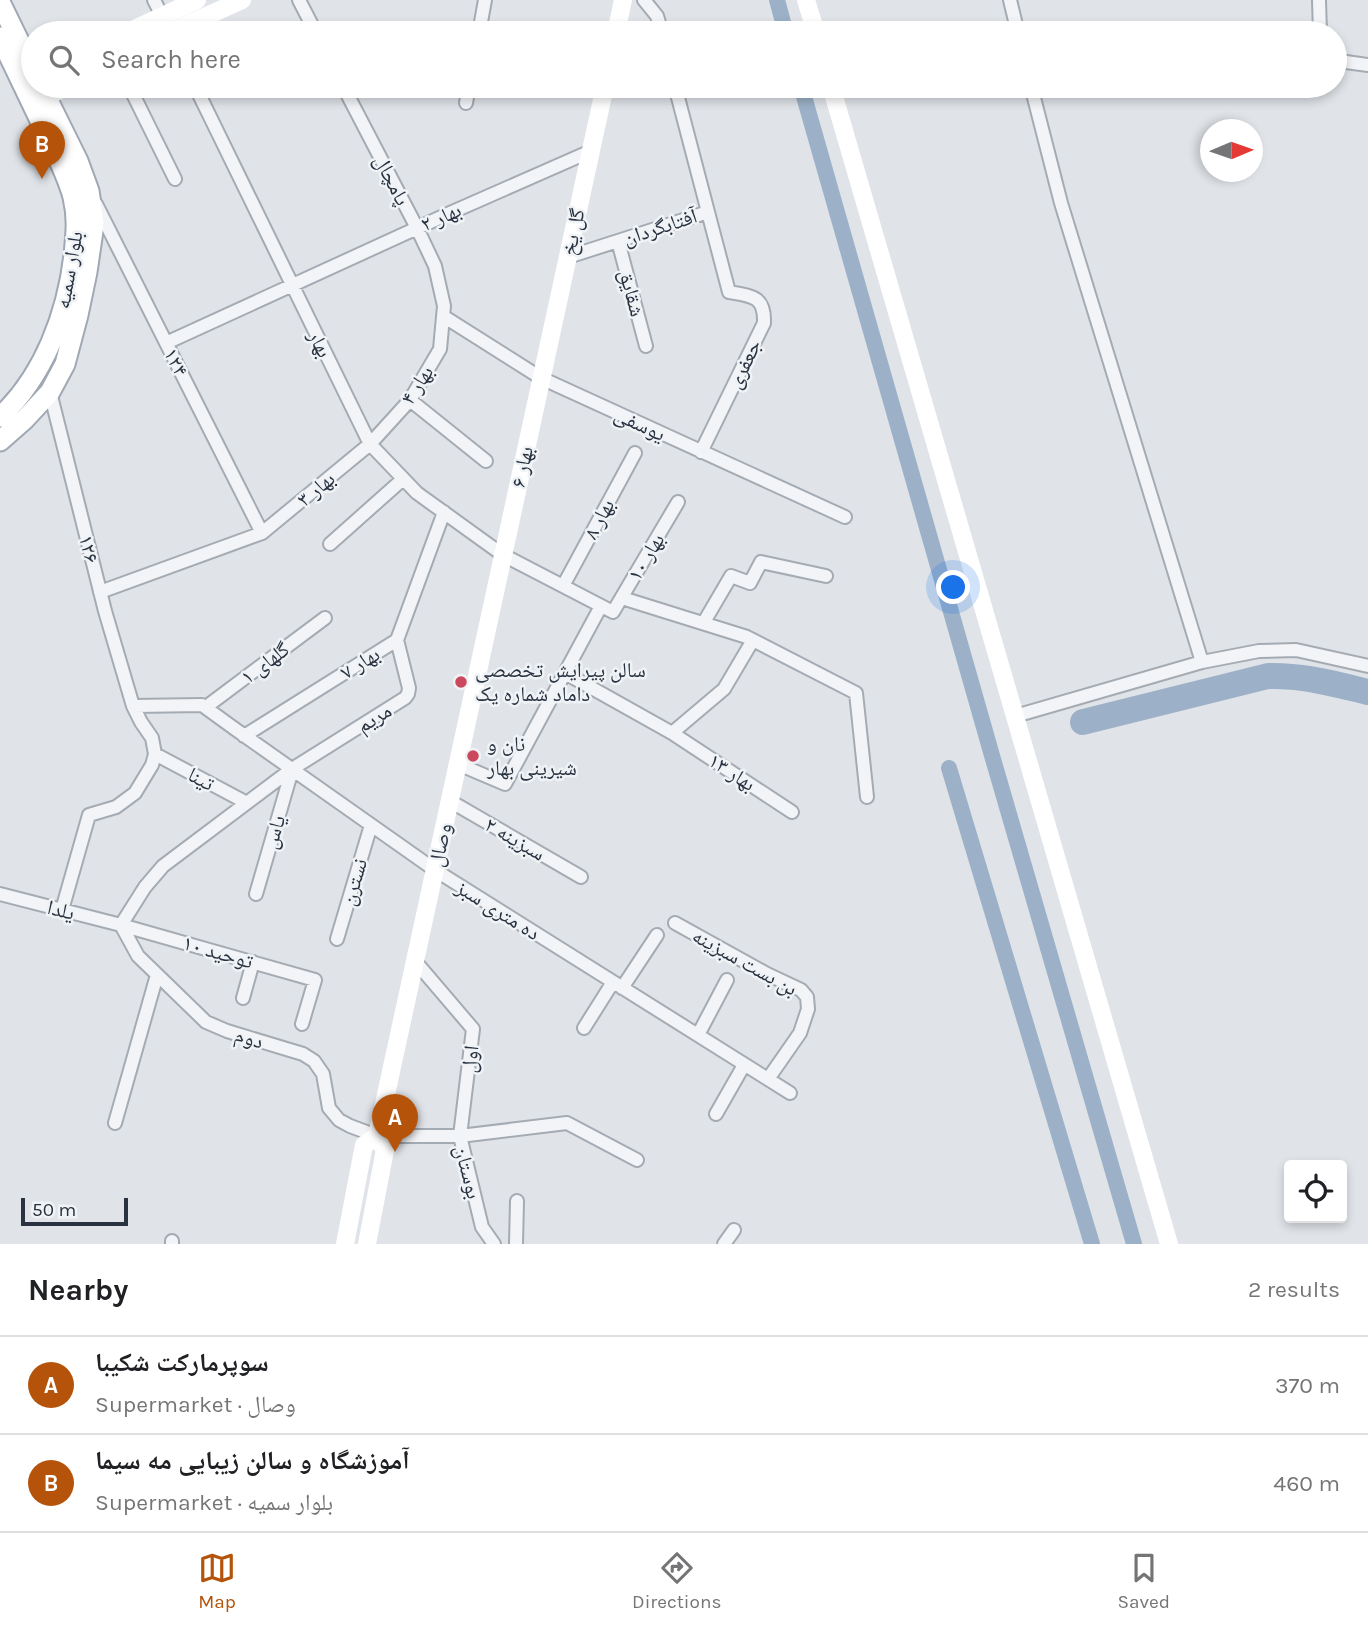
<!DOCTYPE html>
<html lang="en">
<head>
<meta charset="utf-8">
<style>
  :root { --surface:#fff; --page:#f6f6f6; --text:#202124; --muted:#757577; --line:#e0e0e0; --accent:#b45309 }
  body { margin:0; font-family:Karla,"Noto Naskh Arabic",sans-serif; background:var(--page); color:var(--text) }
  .controls { position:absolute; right:21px; bottom:21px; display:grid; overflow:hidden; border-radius:7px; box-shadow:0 4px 10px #0003 }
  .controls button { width:63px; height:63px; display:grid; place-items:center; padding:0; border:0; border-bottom:2px solid var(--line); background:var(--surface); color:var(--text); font:35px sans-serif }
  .compass { position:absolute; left:1200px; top:119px; width:63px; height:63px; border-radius:50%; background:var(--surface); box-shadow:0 4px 10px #0003; rotate:88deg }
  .scale { position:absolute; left:21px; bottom:18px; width:107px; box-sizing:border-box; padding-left:7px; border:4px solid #293240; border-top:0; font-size:19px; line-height:24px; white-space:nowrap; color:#293240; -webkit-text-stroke:5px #f0f3f6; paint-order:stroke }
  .you { position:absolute; left:954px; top:588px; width:24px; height:24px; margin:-18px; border:5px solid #fff; border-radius:50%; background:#1a73e8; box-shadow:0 0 0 10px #1a73e833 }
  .badge { display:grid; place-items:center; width:46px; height:46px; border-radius:50%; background:var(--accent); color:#fff; font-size:23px; font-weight:700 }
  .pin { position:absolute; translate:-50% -58px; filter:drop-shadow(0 2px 4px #0008) }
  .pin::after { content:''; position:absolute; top:37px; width:24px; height:21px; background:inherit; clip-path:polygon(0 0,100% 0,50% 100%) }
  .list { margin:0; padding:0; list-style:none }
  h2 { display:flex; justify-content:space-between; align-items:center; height:91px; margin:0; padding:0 28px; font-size:30px }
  h2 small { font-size:23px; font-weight:400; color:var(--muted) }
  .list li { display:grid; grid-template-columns:46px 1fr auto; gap:21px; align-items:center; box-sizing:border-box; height:98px; padding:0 28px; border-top:2px solid var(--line) }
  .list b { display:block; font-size:26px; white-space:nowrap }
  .list p { margin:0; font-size:23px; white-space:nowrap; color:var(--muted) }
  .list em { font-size:23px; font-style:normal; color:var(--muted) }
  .icon { flex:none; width:38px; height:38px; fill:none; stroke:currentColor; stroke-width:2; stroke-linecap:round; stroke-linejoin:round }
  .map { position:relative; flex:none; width:1368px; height:1244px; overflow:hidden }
  .search { position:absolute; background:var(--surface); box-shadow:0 4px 10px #0003; left:21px; right:21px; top:21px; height:77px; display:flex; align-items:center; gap:18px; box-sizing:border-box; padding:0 24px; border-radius:38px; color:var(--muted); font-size:26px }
  .sheet { height:287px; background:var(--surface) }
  nav { display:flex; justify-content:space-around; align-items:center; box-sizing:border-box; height:98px; border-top:2px solid var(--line); background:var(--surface); font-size:19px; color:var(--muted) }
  nav a { display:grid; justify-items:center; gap:4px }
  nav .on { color:var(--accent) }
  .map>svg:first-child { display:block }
</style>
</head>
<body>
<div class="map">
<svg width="1368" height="1244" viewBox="0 0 1368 1244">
  <rect width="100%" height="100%" fill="#e0e4e9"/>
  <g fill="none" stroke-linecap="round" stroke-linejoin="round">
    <path stroke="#9cb1c8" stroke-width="16" d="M 777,0 L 786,33
      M 801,86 L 993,759 L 1134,1244
      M 949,768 L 1092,1244"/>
    <path stroke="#9cb1c8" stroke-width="26" d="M 1083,722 L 1268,676 C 1303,675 1334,684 1368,692"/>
    <g stroke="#a5abb3" stroke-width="16">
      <path id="minor" d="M 154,0 L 165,22
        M 299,0 L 316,33
        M 644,0 L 657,16 L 662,33
        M 1010,0 L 1018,33
        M 1319,0 L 1320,33
        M 479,33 L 485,0
        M 1335,58 L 1346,62 L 1368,65
        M 129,86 L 175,179
        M 195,86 L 370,444 L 417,493 L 503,555 L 613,612 L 678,502
        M 1031,86 L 1061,203 L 1202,662
        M 466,103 L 469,86
        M 96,204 L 262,533
        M 618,241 L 646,346
        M 568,257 L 708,212 L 675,86
        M 443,316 L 541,378 L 845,517
        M 166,343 L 450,213 L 591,151
        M 50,392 L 105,611 L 133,706 L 141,722 L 152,738 L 155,754 L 152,765 L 135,793 L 116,807 L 89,815 L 62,910
        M 410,400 L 486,461
        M 701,452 L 764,323 C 765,296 752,296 729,292 L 708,212
        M 330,544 L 403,479
        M 563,586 L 635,453
        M 100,592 L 262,533 L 370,444 L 410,400 L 440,349 L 444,306 L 435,266 L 417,228 L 343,86
        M 622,598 L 747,637 L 856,693 L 867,797
        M 704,622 L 731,576 L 750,583 L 761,562 L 826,576
        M 565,673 L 672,733 L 792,812
        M 133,706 L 202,705 L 235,729 L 435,870 L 790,1093
        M 206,707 L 325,618
        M 1015,716 L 1202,662 L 1259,651 L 1296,650 L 1368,666
        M 672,733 L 724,689 L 753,640
        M 244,736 L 397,640 L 444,512
        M 155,754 L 247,803
        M 458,764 L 505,784 L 601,606
        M 450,801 L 581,877
        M 0,894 L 121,925 L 315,980 L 302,1024
        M 256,894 L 292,770
        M 675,923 L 767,974 L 801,990 L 807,997 L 808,1009 L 800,1033 L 768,1079
        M 121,925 L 138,956 L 206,1022 L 227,1031 L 303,1054 L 314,1061 L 323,1074 L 329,1108 L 339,1120 L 350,1126 L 377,1136 L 460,1136 L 567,1123 L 637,1160
        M 121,925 L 145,887 L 163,866 L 292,769 L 405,698 L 408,694 L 409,688 L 397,640
        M 337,939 L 371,825
        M 415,961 L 473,1029 L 460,1136 L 482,1227 L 494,1244
        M 622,988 L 657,935
        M 243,998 L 253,962
        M 584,1028 L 613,982
        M 698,1035 L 727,980
        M 716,1114 L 744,1065
        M 115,1123 L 157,975
        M 172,1241 L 172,1244
        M 516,1244 L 517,1201
        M 724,1244 L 734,1230"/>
    </g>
    <g stroke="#a0a8b4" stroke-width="23">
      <path id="primary" d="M 0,2 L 33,70
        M 0,37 C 15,69 31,101 46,133 C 56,154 67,175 73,197 C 78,218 76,234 74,255 C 67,314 44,376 0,417
        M 0,441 L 25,419 L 50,392 L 65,364 L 78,315 L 87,272 L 94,224 L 89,191 L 78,161 L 41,86"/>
    </g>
    <use href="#minor" stroke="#f3f4f7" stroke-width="12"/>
    <path stroke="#fff" stroke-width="18" d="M 806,0 L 816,33
      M 126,33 L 197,0
      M 169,33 L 242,0
      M 616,33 L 623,0
      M 831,86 L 1169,1244
      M 46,97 L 68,86
      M 345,1244 L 364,1145 L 377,1136
      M 367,1244 L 385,1150 L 377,1136 L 605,86"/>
    <use href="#primary" stroke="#fff" stroke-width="19"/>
  </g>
  <g fill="#ca495d" stroke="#f0f3f6" stroke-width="2.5">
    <circle cx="461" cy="682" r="7"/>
    <circle cx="473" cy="756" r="7"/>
  </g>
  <g text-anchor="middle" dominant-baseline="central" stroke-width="5" stroke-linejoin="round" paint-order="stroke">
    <g font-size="21" fill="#293240" stroke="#f0f3f6">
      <text transform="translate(392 180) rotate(63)">پامچال</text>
      <text transform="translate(441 217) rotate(-24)">بهار ۲</text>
      <text transform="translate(660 227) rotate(-18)">آفتابگردان</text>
      <text transform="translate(573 232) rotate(-78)">گل یخ</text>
      <text transform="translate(69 270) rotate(-80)">بلوار سمیه</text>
      <text transform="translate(632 293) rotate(75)">شقایق</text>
      <text transform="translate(320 344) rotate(64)">بهار</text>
      <text transform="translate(176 362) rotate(63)">۱۲۴</text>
      <text transform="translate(744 364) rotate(-64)">جعفری</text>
      <text transform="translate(417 385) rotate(-57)">بهار ۴</text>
      <text transform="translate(640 424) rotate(25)">یوسفی</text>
      <text transform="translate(522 467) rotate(-78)">بهار ۶</text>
      <text transform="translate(316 489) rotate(-40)">بهار ۳</text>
      <text transform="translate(599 519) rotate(-62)">بهار ۸</text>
      <text transform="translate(89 549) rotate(76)">۱۲۶</text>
      <text transform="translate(646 557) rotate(-59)">بهار ۱۰</text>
      <text transform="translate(265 663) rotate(-37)">گلهای ۱</text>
      <text transform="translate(360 663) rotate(-32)">بهار ۷</text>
      <text transform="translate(374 718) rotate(-32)">مریم</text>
      <text transform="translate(732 772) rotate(33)">بهار ۱۳</text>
      <text transform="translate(201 779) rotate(28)">تینا</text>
      <text transform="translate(274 832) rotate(-74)">یاس</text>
      <text transform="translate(515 839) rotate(30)">سبزینه ۲</text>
      <text transform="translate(440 845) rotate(-78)">وصال</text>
      <text transform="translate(354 882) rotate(-74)">نسترن</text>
      <text transform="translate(61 910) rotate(14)">یلدا</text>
      <text transform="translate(498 910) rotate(32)">ده متری سبز</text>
      <text transform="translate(218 952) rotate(16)">توحید ۱۰</text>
      <text transform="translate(745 962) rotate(29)">بن بست سبزینه</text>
      <text transform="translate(249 1038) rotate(17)">دوم</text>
      <text transform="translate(470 1059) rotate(-83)">اول</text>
      <text transform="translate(468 1172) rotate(76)">بوستان</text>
    </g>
    <g font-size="21" fill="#293240" stroke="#f0f3f6" text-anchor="start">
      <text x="475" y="670">سالن پیرایش تخصصی<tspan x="475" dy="24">داماد شماره یک</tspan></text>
      <text x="487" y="744">نان و<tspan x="487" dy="24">شیرینی بهار</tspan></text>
    </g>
  </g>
</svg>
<div class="controls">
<button><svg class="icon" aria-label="locate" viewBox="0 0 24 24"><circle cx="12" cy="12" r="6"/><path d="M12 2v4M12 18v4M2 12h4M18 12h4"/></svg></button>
</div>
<svg class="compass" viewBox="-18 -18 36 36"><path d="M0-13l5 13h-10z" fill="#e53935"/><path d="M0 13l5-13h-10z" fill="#757577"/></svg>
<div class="scale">50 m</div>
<div class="you"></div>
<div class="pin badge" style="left:395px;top:1152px">A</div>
<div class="pin badge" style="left:42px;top:179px">B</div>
<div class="search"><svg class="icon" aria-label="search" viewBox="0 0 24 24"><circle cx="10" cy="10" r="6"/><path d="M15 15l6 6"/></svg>Search here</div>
</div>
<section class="sheet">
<h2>Nearby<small>2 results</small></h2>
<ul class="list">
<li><span class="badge">A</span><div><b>سوپرمارکت شکیبا</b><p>Supermarket · وصال</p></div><em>370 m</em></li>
<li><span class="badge">B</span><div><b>آموزشگاه و سالن زیبایی مه سیما</b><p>Supermarket · بلوار سمیه</p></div><em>460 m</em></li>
</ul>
</section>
<nav>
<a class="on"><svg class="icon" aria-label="map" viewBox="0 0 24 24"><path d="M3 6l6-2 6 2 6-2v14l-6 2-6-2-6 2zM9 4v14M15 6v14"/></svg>Map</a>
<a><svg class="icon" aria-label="directions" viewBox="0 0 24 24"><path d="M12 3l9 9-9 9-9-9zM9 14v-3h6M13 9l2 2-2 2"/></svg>Directions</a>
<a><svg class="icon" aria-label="saved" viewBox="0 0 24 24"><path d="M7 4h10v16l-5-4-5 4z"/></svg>Saved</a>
</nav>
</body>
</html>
